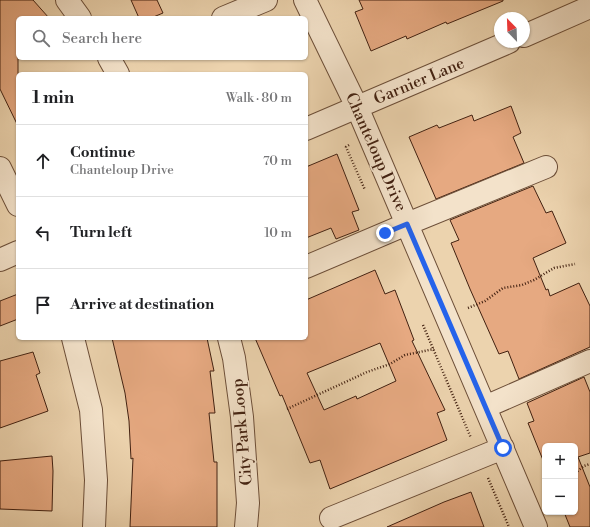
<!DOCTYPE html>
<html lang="en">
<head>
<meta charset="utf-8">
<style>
  :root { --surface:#fff; --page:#f6f6f6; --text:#202124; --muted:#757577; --line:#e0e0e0 }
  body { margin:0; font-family:"Libre Bodoni",serif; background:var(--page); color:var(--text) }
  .controls { position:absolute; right:12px; bottom:12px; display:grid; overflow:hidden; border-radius:6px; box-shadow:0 1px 3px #0004 }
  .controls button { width:36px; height:36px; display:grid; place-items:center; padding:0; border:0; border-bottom:1px solid var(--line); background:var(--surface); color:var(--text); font:20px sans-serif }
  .compass { position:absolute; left:494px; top:12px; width:36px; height:36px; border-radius:50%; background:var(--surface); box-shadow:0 1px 3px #0004; rotate:337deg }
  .stop { position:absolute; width:12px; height:12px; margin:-9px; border:3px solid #2563eb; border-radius:50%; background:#fff }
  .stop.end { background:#2563eb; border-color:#fff; box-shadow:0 1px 4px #0008 }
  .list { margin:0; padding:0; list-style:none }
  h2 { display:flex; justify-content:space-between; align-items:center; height:52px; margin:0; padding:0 16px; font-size:17px }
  h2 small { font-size:13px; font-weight:400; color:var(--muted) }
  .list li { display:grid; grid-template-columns:26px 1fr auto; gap:12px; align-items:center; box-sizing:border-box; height:72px; padding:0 16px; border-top:1px solid var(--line) }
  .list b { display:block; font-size:15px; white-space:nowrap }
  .list p { margin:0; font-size:13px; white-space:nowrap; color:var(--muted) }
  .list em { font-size:13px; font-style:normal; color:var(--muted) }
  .icon { flex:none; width:22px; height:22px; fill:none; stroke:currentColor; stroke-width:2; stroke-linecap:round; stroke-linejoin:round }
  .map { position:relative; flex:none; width:590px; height:527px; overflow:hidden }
  .search { position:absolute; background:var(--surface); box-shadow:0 1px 3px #0004; left:16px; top:16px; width:292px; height:44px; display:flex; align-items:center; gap:10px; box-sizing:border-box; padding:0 14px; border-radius:6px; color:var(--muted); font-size:15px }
  .panel { position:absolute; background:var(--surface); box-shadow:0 1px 3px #0004; left:16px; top:72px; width:292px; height:268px; border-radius:6px }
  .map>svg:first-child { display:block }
</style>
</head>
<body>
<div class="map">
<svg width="590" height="527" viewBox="0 0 590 527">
  <rect width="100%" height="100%" fill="#ecd3ae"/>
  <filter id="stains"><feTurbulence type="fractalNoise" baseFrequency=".005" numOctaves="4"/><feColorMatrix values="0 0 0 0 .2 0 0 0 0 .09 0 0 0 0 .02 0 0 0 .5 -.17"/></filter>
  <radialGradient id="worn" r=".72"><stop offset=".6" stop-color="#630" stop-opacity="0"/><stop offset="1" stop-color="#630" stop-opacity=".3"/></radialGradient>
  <path fill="#e6a981" stroke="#422111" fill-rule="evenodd" d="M 0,0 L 33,0 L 49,18 L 18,18 L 18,126 L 0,89 Z
    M 131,0 L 157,0 L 163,13 L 151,18 L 139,18 Z
    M 359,0 L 503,0 L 503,1 L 447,24 L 446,22 L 407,39 L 406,36 L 371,51 L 355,12 L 363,9 Z
    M 511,106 L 521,133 L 513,137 L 524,163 L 436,199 L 409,137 L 437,125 L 439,128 L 472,115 L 474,121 Z
    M 337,154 L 359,210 L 352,212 L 359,230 L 336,239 L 331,228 L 306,238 L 306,167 Z
    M 533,186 L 546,213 L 552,211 L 566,243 L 533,258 L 546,290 L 548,289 L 550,296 L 579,283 L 590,306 L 590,347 L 519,379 L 508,351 L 499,354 L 470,289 L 451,243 L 459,240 L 450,220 Z
    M 375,270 L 385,294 L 395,290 L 414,340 L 412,341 L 445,410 L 437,413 L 447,440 L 330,489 L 320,460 L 310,463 L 282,395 L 280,396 L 255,338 L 306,338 L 306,300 ZM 380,343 L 396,381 L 357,399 L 356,396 L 324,410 L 307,373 Z
    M 18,294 L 18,319 L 0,326 L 0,301 Z
    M 112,338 L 207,338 L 214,371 L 210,371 L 215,413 L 209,413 L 214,462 L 217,462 L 217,527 L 130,527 L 133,458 L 131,459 L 129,421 L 125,393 Z
    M 33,352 L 40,373 L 36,375 L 48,411 L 0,428 L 0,361 Z
    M 584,377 L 590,392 L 590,453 L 578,457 L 590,487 L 590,527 L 570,527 L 564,512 L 575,512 L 575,446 L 545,446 L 545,465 L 528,423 L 534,421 L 527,403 Z
    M 52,456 L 53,471 L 52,511 L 0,509 L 0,461 Z
    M 471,492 L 484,527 L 387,527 L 444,502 Z"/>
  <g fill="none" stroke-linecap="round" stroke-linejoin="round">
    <g stroke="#6c4e38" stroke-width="24">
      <path id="minor" d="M 67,0 L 80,18
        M 305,0 L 357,107 L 536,527
        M 223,18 L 266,0
        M 524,36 L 590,7
        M 109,58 L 118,74
        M 306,129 L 509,42
        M 0,168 L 18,205
        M 0,260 L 18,252
        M 306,267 L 407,224 L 546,167
        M 73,338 L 91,410 L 96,480 L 94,527
        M 229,338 L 234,358 L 242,417 L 248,503 L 246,527
        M 485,407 L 590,361
        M 331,518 L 503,448"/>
    </g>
    <path stroke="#422111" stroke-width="2.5" stroke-dasharray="1 2" stroke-linecap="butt" d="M 349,145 L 346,147 L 365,190
      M 468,308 L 485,301 L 503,288 L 522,285 L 534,280 L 554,268 L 575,264
      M 423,325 L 471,438
      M 287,409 L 367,372 L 390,364 L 405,355 L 434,349
      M 575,473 L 584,466 L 590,464
      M 488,478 L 509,527"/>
    <use href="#minor" stroke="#f3e2ca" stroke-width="22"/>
  </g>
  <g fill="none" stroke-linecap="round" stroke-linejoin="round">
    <path stroke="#2563eb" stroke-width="5" d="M 385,233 L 407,224 L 503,448"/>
  </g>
  <g text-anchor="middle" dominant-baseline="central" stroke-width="3.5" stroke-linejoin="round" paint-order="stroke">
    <g font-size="16" fill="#422111" stroke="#f3e2ca">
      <text transform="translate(419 81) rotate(-23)">Garnier Lane</text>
      <text transform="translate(376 152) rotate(66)">Chanteloup Drive</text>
      <text transform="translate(242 432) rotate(-95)">City Park Loop</text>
    </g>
  </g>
  <rect width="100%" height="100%" filter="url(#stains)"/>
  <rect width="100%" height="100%" fill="url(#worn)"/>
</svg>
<div class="controls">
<button>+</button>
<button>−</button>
</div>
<svg class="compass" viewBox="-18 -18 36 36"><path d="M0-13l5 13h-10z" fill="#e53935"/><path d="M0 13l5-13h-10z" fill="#757577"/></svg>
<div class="stop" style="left:503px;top:448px"></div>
<div class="stop end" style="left:385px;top:233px"></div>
<div class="search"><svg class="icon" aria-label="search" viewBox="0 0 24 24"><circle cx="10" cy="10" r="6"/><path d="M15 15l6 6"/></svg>Search here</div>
<section class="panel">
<h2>1 min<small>Walk · 80 m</small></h2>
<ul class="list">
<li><svg class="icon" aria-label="ahead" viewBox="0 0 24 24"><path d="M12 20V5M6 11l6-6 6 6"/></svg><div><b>Continue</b><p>Chanteloup Drive</p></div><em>70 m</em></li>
<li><svg class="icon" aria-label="left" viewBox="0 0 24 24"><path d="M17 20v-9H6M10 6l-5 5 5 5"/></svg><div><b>Turn left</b></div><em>10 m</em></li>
<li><svg class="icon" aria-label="arrive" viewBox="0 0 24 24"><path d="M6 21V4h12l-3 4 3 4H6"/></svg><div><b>Arrive at destination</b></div></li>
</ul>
</section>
</div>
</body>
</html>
